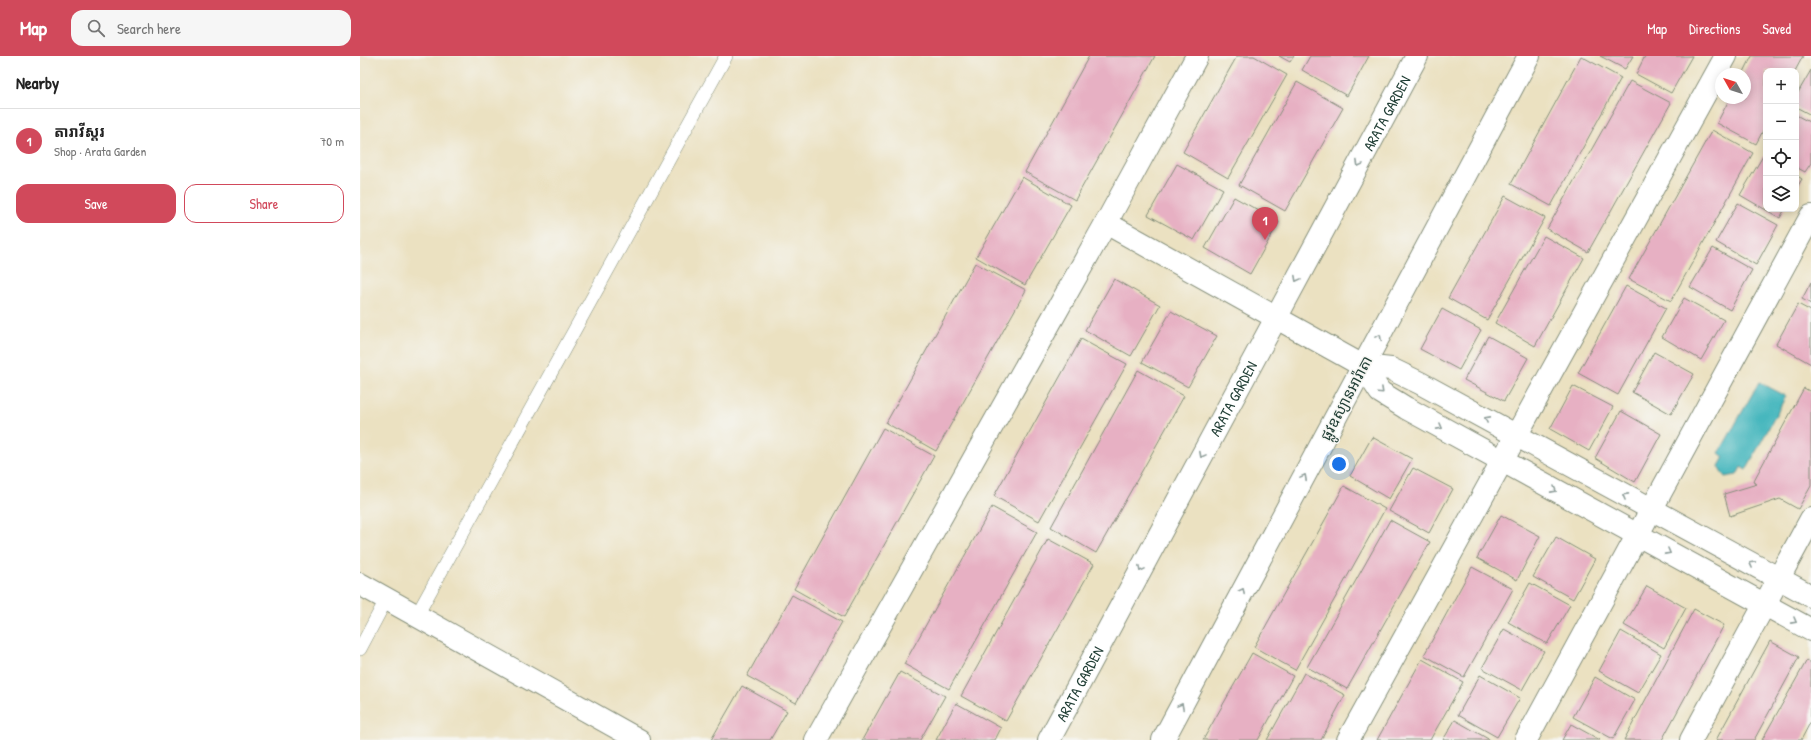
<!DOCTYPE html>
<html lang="en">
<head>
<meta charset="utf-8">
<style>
  :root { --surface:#fff; --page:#f6f6f6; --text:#222; --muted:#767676; --line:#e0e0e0; --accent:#d1495b }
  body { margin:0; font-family:"Patrick Hand","Noto Sans Khmer",sans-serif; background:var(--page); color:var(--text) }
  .controls { position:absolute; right:12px; top:12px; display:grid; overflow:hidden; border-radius:8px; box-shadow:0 2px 10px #0003 }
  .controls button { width:36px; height:36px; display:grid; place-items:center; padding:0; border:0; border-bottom:1px solid var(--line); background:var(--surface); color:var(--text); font:20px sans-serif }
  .compass { position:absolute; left:1355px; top:12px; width:36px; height:36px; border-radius:50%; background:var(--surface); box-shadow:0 2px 10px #0003; rotate:309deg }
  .you { position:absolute; left:979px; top:408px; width:14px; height:14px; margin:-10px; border:3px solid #fff; border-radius:50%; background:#1a73e8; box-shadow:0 0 0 6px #1a73e833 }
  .badge { display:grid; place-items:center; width:26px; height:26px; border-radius:50%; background:var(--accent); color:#fff; font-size:13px; font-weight:700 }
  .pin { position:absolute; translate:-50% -33px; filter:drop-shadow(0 1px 2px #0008) }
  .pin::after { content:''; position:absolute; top:21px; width:14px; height:12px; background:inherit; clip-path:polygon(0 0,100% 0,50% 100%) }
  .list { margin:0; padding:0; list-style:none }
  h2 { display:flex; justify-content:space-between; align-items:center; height:52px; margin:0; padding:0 16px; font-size:17px }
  h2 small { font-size:13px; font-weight:400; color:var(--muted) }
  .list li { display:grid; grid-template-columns:26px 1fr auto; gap:12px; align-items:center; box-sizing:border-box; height:64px; padding:0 16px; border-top:1px solid var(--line) }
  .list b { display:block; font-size:15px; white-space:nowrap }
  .list p { margin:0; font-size:13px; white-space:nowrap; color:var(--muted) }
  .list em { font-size:13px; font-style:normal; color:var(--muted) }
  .actions { display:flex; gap:8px; padding:12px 16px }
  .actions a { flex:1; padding:9px 0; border:1px solid var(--accent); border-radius:12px; text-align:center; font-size:14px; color:var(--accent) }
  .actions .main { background:var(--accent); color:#fff }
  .icon { flex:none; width:22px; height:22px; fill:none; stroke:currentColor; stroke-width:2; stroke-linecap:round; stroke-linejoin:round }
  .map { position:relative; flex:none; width:1451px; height:684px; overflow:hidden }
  header { display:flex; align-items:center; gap:24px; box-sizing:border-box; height:56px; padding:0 20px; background:var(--accent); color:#fff }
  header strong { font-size:19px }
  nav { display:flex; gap:22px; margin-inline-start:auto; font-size:14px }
  .search { width:280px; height:36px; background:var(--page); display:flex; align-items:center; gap:10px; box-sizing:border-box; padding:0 14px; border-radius:12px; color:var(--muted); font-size:15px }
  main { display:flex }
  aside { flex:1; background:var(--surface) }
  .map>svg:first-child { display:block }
</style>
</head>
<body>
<header>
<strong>Map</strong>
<div class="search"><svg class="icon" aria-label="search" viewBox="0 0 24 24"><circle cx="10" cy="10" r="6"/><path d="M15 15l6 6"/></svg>Search here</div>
<nav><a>Map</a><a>Directions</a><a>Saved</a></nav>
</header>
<main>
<aside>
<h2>Nearby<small></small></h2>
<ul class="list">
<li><span class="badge">1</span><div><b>តារាវីស្តរ</b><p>Shop · Arata Garden</p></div><em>70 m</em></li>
</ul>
<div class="actions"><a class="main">Save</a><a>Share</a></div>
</aside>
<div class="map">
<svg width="1451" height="684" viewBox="0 0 1451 684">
  <rect width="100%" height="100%" fill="#f6f6f2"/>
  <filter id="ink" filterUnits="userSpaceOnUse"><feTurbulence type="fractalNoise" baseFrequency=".025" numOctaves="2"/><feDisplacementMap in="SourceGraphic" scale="8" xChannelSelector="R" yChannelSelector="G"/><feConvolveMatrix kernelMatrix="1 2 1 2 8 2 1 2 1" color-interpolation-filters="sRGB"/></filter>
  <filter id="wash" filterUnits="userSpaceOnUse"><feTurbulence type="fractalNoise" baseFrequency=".012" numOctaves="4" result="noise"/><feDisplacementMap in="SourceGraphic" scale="16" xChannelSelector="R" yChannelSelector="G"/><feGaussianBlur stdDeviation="0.9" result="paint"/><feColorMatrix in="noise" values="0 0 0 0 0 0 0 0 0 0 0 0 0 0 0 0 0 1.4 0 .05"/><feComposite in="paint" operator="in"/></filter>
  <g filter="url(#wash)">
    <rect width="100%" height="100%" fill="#ebe1c1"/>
    <path fill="#47b7be" stroke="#337a79" d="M 1399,326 L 1426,340 L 1386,414 L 1381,411 L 1377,419 L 1365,421 L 1361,416 L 1359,410 L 1364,401 L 1359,397 Z"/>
    <g id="blocks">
      <path fill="#e7b0c3" d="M 729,0 L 795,0 L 715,144 L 665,116 Z
        M 877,0 L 894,0 L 927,19 L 868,122 L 823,96 Z
        M 919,0 L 934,0 L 930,6 Z
        M 950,0 L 1009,0 L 987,40 L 942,14 Z
        M 1221,0 L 1261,22 L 1191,150 L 1151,128 Z
        M 1240,0 L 1273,0 L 1265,13 Z
        M 1285,0 L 1332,0 L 1311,37 L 1276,18 Z
        M 1392,0 L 1443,0 L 1435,15 L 1406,15 L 1406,69 L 1396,88 L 1357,67 L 1370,42 L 1385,42 L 1385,18 L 1383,18 Z
        M 1451,14 L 1451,59 L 1436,51 L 1436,40 Z
        M 1270,25 L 1311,47 L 1228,196 L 1187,173 Z
        M 937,26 L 983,52 L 925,155 L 879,129 Z
        M 1436,59 L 1451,67 L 1451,107 L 1445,116 L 1436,111 Z
        M 1352,74 L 1393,97 L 1311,245 L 1269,223 Z
        M 1403,100 L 1406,102 L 1406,153 L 1425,153 L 1420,162 L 1380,139 Z
        M 817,108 L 863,133 L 834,184 L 788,159 Z
        M 1436,119 L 1442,123 L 1436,133 Z
        M 662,121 L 711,149 L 665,229 L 616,201 Z
        M 1145,140 L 1185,162 L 1127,264 L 1088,242 Z
        M 874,141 L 919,166 L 890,218 L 845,192 Z
        M 1378,147 L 1418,169 L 1396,209 L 1356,186 Z
        M 1184,180 L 1224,202 L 1175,290 L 1135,267 Z
        M 1353,192 L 1392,214 L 1370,254 L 1330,231 Z
        M 615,207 L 666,234 L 576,395 L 526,367 Z
        M 754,223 L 800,249 L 771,300 L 725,274 Z
        M 1451,226 L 1451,248 L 1442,243 Z
        M 1266,230 L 1306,252 L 1258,339 L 1218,317 Z
        M 1324,242 L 1364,264 L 1341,304 L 1302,281 Z
        M 1438,248 L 1451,255 L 1451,308 L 1416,288 Z
        M 1082,253 L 1121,274 L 1099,314 L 1060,293 Z
        M 811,255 L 857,280 L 828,331 L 782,306 Z
        M 1128,280 L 1168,302 L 1144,345 L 1104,324 Z
        M 721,283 L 767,308 L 679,465 L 634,440 Z
        M 1294,296 L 1334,318 L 1311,358 L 1272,336 Z
        M 778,314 L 824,340 L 736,497 L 691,471 Z
        M 1213,330 L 1253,351 L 1229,395 L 1190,373 Z
        M 1444,332 L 1451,336 L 1451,430 L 1438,453 L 1420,443 L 1370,460 L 1364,438 L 1397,428 L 1393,426 Z
        M 1261,355 L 1301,378 L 1275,426 L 1235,402 Z
        M 523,372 L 574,400 L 484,561 L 434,533 Z
        M 1012,381 L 1052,403 L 1029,443 L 990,420 Z
        M 1053,412 L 1093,433 L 1069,477 L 1029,455 Z
        M 984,430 L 1025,453 L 935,614 L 894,591 Z
        M 632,451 L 677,476 L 589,633 L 544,608 Z
        M 1141,459 L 1180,480 L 1157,524 L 1117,502 Z
        M 1030,464 L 1070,486 L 987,633 L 947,611 Z
        M 1196,481 L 1235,503 L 1213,543 L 1173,521 Z
        M 688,483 L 734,508 L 646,665 L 601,640 Z
        M 1112,511 L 1153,533 L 1104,621 L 1064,599 Z
        M 1170,527 L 1210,549 L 1187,588 L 1148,566 Z
        M 1287,530 L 1326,552 L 1304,592 L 1264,569 Z
        M 432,539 L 482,566 L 436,647 L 387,620 Z
        M 1334,553 L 1364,569 L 1302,684 L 1264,684 Z
        M 1144,573 L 1184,595 L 1162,634 L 1122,612 Z
        M 1261,575 L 1301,598 L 1278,637 L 1239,615 Z
        M 1410,585 L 1439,601 L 1394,684 L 1356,684 Z
        M 892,597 L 933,620 L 898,684 L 843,684 Z
        M 1062,603 L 1103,626 L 1070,684 L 1017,684 Z
        M 1447,604 L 1451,607 L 1451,665 L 1441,684 L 1402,684 Z
        M 540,616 L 585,640 L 560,684 L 502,684 Z
        M 944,617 L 985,639 L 961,684 L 907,684 Z
        M 1120,619 L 1160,642 L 1137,681 L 1098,659 Z
        M 1235,621 L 1275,644 L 1253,683 L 1213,661 Z
        M 382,630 L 427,655 L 410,684 L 351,684 Z
        M 596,647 L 641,672 L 635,684 L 576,684 Z
        M 1095,664 L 1130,684 L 1083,684 Z
        M 1211,668 L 1240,684 L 1202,684 Z"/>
    </g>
  </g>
  <g filter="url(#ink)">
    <use href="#blocks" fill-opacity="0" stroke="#858f7a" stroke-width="1"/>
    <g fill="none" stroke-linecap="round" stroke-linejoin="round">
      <g stroke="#858f7a" stroke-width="14">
        <path id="service" d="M 57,559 L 366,0
          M 0,593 L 27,542"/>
      </g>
      <g stroke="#858f7a" stroke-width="24">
        <g id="minor">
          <path d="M 746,167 L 1003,310 L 1031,313 L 1060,327 L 1451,540"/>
          <path d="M 1003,310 L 1020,336 L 1046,352 L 1451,574"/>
          <path d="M 0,528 L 279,684"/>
          <path d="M 456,684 L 746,167 L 837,0"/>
          <path id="s1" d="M 689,684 L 1057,0"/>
          <path d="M 803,684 L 1169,0"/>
          <path d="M 988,684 L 1366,0"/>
          <path d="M 1166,684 L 1451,160"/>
          <path d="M 1331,684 L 1451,463"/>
        </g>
      </g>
      <use href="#service" stroke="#fff" stroke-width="13"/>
      <use href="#minor" stroke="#fff" stroke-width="22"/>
    </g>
    <defs><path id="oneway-chevron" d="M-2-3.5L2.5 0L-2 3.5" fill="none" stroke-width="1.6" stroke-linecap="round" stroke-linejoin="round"/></defs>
    <g stroke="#8f9e9a">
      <use href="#oneway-chevron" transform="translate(999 108) rotate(118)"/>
      <use href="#oneway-chevron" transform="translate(937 223) rotate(118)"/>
      <use href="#oneway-chevron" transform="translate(1019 281) rotate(-62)"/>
      <use href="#oneway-chevron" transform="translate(1021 335) rotate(43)"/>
      <use href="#oneway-chevron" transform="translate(1127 363) rotate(-152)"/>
      <use href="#oneway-chevron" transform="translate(1080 371) rotate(29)"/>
      <use href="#oneway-chevron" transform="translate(842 399) rotate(118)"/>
      <use href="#oneway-chevron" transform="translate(944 421) rotate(-62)"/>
      <use href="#oneway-chevron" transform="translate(1194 434) rotate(29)"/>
      <use href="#oneway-chevron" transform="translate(1265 440) rotate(-151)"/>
      <use href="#oneway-chevron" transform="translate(1308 496) rotate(29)"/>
      <use href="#oneway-chevron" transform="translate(1392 508) rotate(-152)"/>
      <use href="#oneway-chevron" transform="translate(781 513) rotate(118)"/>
      <use href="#oneway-chevron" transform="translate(882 535) rotate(-62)"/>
      <use href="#oneway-chevron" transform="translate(1434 565) rotate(29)"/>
      <use href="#oneway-chevron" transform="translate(821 650) rotate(-62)"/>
    </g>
  </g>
  <g text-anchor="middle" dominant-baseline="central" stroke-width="3" stroke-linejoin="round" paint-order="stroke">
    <g font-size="15" fill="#1f3d34" stroke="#f6f6f2">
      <text stroke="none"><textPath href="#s1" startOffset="712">ARATA GARDEN</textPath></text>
      <text stroke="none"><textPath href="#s1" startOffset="388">ARATA GARDEN</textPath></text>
      <text transform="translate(986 342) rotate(-62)">ផ្លូវឧស្យានអារ៉ាតា</text>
      <text stroke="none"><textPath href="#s1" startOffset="64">ARATA GARDEN</textPath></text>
    </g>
  </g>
</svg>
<div class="controls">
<button>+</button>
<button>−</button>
<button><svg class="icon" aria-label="locate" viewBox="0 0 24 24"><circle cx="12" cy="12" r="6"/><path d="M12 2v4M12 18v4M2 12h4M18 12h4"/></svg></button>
<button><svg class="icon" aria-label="layers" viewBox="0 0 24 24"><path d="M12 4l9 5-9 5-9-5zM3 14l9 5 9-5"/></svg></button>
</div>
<svg class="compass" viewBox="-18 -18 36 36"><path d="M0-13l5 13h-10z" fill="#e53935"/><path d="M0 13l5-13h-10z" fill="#767676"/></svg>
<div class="you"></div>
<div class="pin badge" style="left:905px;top:184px">1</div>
</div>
</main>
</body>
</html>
